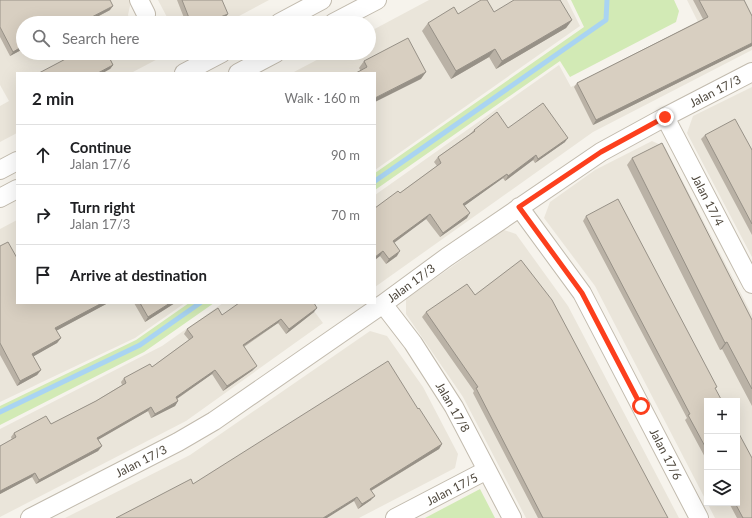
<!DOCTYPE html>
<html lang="en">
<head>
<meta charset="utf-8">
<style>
  :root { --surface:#fff; --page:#f2f2f2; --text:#202124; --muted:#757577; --line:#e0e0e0 }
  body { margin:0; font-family:Lato,sans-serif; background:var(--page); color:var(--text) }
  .controls { position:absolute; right:12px; bottom:12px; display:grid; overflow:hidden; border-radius:0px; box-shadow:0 4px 16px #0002 }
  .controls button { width:36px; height:36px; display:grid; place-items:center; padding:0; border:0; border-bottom:1px solid var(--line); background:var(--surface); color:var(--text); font:20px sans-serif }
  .stop { position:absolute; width:12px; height:12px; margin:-9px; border:3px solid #fc3f1d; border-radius:50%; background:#fff }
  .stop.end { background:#fc3f1d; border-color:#fff; box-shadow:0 1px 4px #0008 }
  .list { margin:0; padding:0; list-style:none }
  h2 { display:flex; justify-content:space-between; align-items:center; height:52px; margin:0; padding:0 16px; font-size:17px }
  h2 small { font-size:13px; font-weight:400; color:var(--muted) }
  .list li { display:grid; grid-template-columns:26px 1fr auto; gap:12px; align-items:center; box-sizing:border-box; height:60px; padding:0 16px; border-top:1px solid var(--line) }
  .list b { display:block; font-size:15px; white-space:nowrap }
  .list p { margin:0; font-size:13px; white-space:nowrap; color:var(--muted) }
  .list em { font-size:13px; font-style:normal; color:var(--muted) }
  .icon { flex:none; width:22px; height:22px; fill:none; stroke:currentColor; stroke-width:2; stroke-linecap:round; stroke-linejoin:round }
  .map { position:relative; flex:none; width:752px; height:518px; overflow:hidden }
  .search { position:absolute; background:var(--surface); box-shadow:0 4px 16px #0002; left:16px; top:16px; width:360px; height:44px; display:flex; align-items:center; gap:10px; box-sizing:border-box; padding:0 14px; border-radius:22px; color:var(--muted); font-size:15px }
  .panel { position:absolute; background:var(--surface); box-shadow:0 4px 16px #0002; left:16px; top:72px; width:360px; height:232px; border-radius:0px }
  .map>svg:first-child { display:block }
</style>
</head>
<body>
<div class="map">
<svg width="752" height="518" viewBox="0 0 752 518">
  <rect width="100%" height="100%" fill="#f6f3ec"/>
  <path fill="#eae5da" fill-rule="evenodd" d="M 0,0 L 130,0 L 131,1 L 128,15 L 132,23 L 23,23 L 23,53 L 169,53 L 131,73 L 17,73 L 17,133 L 0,142 L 0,106 L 9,101 L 0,85 Z
    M 158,0 L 269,0 L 226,23 L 159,23 L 168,19 Z
    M 429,0 L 567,0 L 580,26 L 375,170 L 375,73 L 292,73 L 330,53 L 369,53 L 369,32 Z
    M 687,0 L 752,0 L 752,50 L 593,132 L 375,287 L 375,195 L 559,65 L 571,87 L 698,22 Z
    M 752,87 L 752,257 L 687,133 L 693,116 Z
    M 652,141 L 665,147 L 752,315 L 752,518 L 715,518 L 595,286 L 544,218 L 550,202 L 595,170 ZM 707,401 L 737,401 L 737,503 L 707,503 Z
    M 17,220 L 17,303 L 185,303 L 135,338 L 0,402 L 0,229 Z
    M 504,230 L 516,234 L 568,306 L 679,518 L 526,518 L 463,397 L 406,314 L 406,299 Z
    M 223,303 L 308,303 L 323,323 L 186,421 L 0,517 L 0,429 L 162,346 Z
    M 370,331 L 387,336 L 423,387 L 458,454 L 455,468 L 359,518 L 65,518 L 190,455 Z"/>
  <path fill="#d2eab5" d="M 571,0 L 674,0 L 679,11 L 676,22 L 570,77 L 560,61 L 375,190 L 375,173 L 584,27 Z
    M 189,303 L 214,303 L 144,352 L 0,425 L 0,406 L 136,340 Z
    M 480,489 L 495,518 L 425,518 Z"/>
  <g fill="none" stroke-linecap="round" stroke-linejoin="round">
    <path stroke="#a9d4f2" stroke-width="5" d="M 375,181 L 606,20 L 607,0
      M 0,412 L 140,345 L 200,303"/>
    <g stroke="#c2bbae" stroke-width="20">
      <path id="minor" d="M 139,0 L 146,14
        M 279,23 L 322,0
        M 333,23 L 377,0
        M 184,73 L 222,53
        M 238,73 L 276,53
        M 665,117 L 752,284
        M 0,170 L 17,161
        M 0,198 L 17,189
        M 519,207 L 582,293 L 699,518
        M 383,304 L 413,343 L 454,407 L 512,518
        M 30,518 L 178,442 L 214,421 L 383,304 L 447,257 L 601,152 L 665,117 L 752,72
        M 395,518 L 487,470"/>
    </g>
    <use href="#minor" stroke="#fff" stroke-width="18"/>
  </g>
  <path fill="#bab2a6" d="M 0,0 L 110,10 L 90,21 L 23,23 L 23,49 L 10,56 L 0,37 Z
    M 177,0 L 222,0 L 224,19 L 213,23 L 186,23 Z
    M 693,0 L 744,0 L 752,16 L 752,46 L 593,125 L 574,87 L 577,83 L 703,19 Z
    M 494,12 L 572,20 L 566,28 L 496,69 L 489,57 L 451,79 L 422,31 L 428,23 L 458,14 Z
    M 69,53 L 107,53 L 113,65 L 110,69 L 71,56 Z
    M 364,61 L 421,79 L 361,71 L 359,68 Z
    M 508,128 L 565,142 L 535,163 L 533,160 L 505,181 L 503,178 L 464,206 L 467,218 L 440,237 L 426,219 L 394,242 L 397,256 L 386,264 L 380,256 L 400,193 L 437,166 L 434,162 L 438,157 L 470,134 L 474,130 Z
    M 705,135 L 752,150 L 752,235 L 701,139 Z
    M 632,158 L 752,320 L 752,406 L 722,349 L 720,350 L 627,165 Z
    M 586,216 L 707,401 L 707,461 L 685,420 L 687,418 L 583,221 Z
    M 0,246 L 17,303 L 108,303 L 56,331 L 61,338 L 57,343 L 33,356 L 41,370 L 37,375 L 17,386 L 0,355 Z
    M 475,295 L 668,518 L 538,518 L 473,393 L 474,391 L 422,317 L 426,312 Z
    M 134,303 L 175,303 L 145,322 Z
    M 314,312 L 286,334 L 278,323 L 244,347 L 253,370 L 223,391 L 212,374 L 177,399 L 178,401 L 175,406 L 151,418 L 148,411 L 98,440 L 102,446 L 98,451 L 36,484 L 32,477 L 0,494 L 0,446 L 12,440 L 11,437 L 14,433 L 51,424 L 96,401 L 122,385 L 121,382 L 124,378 L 152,367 L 189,340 L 184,334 L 187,329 L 222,315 Z
    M 418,409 L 442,444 L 439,449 L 371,491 L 371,500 L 358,509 L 354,501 L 193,484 Z
    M 729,503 L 737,503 L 752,518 L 737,518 Z"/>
  <path fill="#979187" d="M 113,6 L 110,10 L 85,23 L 88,19 Z
    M 228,14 L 224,19 L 213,23 L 205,23 Z
    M 572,20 L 566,28 L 496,69 L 502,61 Z
    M 752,43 L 752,46 L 593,125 L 596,120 Z
    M 23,46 L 23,49 L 10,56 L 13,52 Z
    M 495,49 L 489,57 L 451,79 L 456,71 Z
    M 113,65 L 110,69 L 103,73 L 98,73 Z
    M 426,72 L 421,79 L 375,102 L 375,98 Z
    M 568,138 L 565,142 L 535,163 L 538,159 Z
    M 536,155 L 533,160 L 505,181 L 508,176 Z
    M 507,174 L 503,178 L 460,209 L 463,204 Z
    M 470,213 L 467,218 L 440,237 L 443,233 Z
    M 430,214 L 426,219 L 390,246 L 393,241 Z
    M 383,251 L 380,256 L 375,260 L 375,257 Z
    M 400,251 L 397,256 L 386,264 L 389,259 Z
    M 102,303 L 108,303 L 52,333 L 55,328 Z
    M 170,303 L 175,303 L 145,322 L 148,317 Z
    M 317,308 L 314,312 L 286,334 L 289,329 Z
    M 281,319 L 278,323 L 239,349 L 243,345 Z
    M 61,338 L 57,343 L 29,359 L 32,354 Z
    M 727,342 L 722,349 L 720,350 L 725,343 Z
    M 257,366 L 253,370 L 223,391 L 227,386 Z
    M 41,370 L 37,375 L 17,386 L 20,381 Z
    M 215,370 L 212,374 L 172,402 L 176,397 Z
    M 178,401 L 175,406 L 151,418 L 155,414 Z
    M 151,407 L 148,411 L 94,442 L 97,438 Z
    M 442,444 L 439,449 L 367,493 L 370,489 Z
    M 102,446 L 98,451 L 36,484 L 39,480 Z
    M 35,473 L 32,477 L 0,494 L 0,491 Z
    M 375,496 L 371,500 L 358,509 L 362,504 Z
    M 357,497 L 354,501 L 327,518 L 323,518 Z"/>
  <path fill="#d8cfc1" stroke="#979187" d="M 0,0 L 110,0 L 113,6 L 88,19 L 91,23 L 23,23 L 23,46 L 13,52 L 0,27 Z
    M 182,0 L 222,0 L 228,14 L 205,23 L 191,23 Z
    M 481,0 L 487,0 L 494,12 L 514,0 L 560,0 L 572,20 L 502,61 L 495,49 L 456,71 L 428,23 L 454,7 L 458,14 Z
    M 699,0 L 744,0 L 752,16 L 752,43 L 596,120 L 577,83 L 708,17 Z
    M 408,38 L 426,72 L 375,98 L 375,73 L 356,73 L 367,67 L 364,61 Z
    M 75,53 L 107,53 L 113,65 L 98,73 L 39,73 L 75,54 Z
    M 543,103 L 568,138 L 538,159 L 536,155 L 508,176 L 507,174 L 463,204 L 470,213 L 443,233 L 430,214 L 393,241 L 400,251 L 389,259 L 383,251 L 375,257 L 375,208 L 398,191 L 400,193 L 441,163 L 438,157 L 475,131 L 474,130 L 497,112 L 508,128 Z
    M 735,119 L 752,150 L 752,224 L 705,135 Z
    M 662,143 L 752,320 L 752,389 L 727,342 L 725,343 L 632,158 Z
    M 618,199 L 717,387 L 715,388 L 722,401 L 707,401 L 707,450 L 688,415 L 690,414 L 586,216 Z
    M 8,242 L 17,258 L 17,303 L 102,303 L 55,328 L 61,338 L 32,354 L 41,370 L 20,381 L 0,343 L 0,246 Z
    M 521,260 L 552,300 L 668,518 L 543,518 L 476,388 L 478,387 L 426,312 L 467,284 L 475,295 Z
    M 140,303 L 170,303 L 148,317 Z
    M 239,303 L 314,303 L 317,308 L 289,329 L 281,319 L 243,345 L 257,366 L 227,386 L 215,370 L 176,397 L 178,401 L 155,414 L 151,407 L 97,438 L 102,446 L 39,480 L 35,473 L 0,491 L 0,446 L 16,437 L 14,433 L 46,416 L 51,424 L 96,401 L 126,383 L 124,378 L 150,364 L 152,367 L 193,337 L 187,329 L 218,308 L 222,315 Z
    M 388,361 L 418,409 L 419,408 L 442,444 L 370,489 L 375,496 L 362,504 L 357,497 L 323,518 L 116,518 L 191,479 L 193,484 Z
    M 737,430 L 752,458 L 752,518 L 743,518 L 735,503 L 737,503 Z"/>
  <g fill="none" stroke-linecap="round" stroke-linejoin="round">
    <path stroke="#fc3f1d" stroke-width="5" d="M 641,406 L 582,293 L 519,207 L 601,152 L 665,117"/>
  </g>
  <g text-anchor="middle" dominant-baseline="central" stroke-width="3" stroke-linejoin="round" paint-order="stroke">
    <g font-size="12" fill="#4b4439" stroke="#fff">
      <text transform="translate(715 91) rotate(-27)">Jalan 17/3</text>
      <text transform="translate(708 200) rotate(63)">Jalan 17/4</text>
      <text transform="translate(411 283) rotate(-36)">Jalan 17/3</text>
      <text transform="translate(453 407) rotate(60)">Jalan 17/8</text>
      <text transform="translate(666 454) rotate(63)">Jalan 17/6</text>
      <text transform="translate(141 461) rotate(-27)">Jalan 17/3</text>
      <text transform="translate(452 489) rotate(-27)">Jalan 17/5</text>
    </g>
  </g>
</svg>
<div class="controls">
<button>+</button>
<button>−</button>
<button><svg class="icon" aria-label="layers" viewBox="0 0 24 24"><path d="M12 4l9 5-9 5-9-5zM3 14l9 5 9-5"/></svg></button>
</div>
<div class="stop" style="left:641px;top:406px"></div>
<div class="stop end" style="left:665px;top:117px"></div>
<div class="search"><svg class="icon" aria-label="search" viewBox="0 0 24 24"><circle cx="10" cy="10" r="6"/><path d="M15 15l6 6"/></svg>Search here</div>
<section class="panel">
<h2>2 min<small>Walk · 160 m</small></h2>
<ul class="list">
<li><svg class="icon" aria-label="ahead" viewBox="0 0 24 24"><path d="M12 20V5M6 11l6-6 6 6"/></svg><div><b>Continue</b><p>Jalan 17/6</p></div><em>90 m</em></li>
<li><svg class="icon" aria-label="right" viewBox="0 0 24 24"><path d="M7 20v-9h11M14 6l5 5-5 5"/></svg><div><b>Turn right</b><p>Jalan 17/3</p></div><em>70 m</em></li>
<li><svg class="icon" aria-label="arrive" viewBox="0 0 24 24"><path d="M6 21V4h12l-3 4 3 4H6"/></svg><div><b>Arrive at destination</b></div></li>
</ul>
</section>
</div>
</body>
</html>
